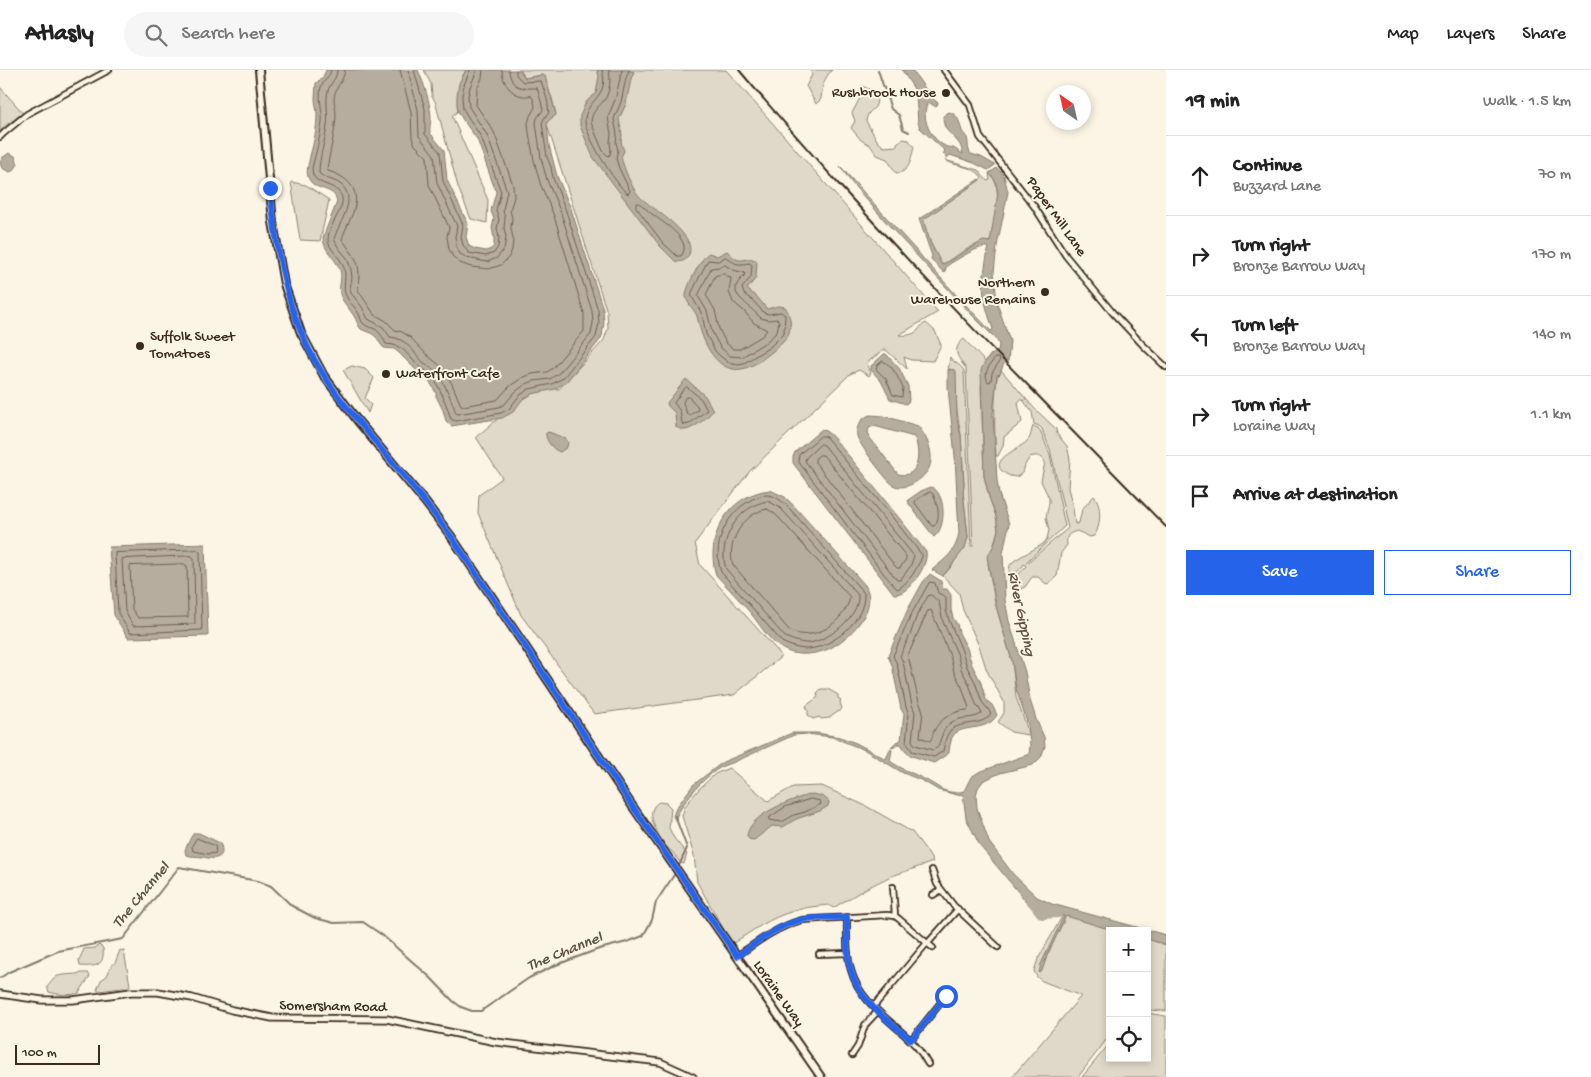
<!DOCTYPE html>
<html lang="en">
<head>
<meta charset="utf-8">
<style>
  :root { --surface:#fff; --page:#f6f6f6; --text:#222; --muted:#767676; --line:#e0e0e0; --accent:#2563eb }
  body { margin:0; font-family:"Gochi Hand",sans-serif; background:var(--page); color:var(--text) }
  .controls { position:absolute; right:15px; bottom:15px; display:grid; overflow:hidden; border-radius:0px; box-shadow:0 2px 8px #0003 }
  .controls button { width:45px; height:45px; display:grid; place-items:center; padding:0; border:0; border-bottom:1px solid var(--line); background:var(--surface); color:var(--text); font:25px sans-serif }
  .compass { position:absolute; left:1046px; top:15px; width:45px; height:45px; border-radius:50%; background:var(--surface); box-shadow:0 2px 8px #0003; rotate:326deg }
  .scale { position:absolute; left:15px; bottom:12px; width:85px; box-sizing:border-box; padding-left:5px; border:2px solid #3b2a1e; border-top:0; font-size:14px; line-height:18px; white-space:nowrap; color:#3b2a1e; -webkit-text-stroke:4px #fcf5e5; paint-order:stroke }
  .stop { position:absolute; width:15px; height:15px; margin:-11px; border:4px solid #2563eb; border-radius:50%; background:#fff }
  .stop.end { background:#2563eb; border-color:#fff; box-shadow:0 1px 5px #0008 }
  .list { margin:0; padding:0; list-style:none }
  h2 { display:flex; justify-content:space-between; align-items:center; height:65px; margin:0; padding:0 20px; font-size:21px }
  h2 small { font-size:16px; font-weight:400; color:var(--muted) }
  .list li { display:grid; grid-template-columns:32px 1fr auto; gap:15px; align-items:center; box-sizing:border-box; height:80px; padding:0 20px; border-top:1px solid var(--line) }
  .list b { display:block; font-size:19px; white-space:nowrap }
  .list p { margin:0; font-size:16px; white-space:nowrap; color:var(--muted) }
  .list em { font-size:16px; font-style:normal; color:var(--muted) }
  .actions { display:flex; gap:10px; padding:15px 20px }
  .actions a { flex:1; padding:11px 0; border:1px solid var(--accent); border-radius:0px; text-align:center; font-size:18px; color:var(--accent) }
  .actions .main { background:var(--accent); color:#fff }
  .icon { flex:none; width:28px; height:28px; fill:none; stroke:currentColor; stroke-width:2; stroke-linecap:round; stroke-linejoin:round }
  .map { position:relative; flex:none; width:1166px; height:1007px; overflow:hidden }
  header { display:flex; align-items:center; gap:30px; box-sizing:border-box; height:70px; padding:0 25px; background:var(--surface); border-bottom:1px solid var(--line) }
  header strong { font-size:24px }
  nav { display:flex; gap:28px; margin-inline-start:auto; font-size:18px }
  .search { width:350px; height:45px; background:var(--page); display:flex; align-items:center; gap:12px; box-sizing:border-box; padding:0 18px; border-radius:28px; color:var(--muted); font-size:19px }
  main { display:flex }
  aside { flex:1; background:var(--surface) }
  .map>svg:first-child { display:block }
</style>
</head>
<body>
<header>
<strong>Atlasly</strong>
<div class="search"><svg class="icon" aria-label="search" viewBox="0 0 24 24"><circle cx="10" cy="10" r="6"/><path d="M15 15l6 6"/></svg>Search here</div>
<nav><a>Map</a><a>Layers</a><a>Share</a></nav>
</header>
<main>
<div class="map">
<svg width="1166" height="1007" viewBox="0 0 1166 1007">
  <rect width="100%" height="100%" fill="#fcf5e5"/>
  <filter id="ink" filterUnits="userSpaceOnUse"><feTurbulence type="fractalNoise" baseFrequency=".02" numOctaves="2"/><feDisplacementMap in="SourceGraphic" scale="10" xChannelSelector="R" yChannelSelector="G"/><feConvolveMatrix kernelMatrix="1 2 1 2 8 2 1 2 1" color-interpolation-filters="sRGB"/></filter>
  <g filter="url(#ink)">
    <path fill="#e0d8c8" stroke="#8e8173" d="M 424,0 L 466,0 C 458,13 456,26 458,41 L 452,46 L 488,130 L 487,153 L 471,149 L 458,117 L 435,31 L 432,27 L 431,14 Z
      M 520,0 L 726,0 L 938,242 L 899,265 C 905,266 915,265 919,259 C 924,253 919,257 926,253 L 935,261 L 941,275 L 933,291 L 911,290 L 904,287 L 907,299 L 886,280 L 883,280 L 867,293 L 871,303 L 869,306 L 859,300 L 850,304 L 749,402 L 695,473 L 700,495 L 782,586 L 734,625 L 594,644 L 521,545 L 478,443 L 479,425 L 502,408 L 476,367 L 514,335 L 540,319 L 559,319 L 604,270 L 608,258 L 607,242 L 546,52 L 556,44 L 552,28 L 542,5 L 525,8 Z
      M 811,0 L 832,0 C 824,8 822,17 821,29 L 816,34 L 806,16 L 812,5 Z
      M 861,16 C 870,18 881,26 875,37 C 874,39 871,40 869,43 C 867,45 867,48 866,51 L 878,72 L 884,77 L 897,76 L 897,73 L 903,69 L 909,70 L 914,77 C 911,88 910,103 896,103 L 887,89 L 877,85 L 870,75 L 861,70 L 851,58 L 855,51 L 852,43 L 859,30 Z
      M 0,17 L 23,43 L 5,56 L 0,62 Z
      M 945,90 L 978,100 L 987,111 L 990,110 L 989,103 C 1005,116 994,154 990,172 C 978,170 952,188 942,195 L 931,174 L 922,150 L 982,108 C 975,95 957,98 945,90 Z
      M 291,112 L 306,115 L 329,130 L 320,171 L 300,170 Z
      M 964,269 L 985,292 L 991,284 L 995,288 L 983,308 L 981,316 L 984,406 L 989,427 L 996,446 L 998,460 L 988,494 L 996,536 L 1012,591 L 1016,627 L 1026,655 L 1028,665 L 1011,662 L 998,652 L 1004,643 L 1004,632 L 987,601 L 979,576 L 963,540 L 959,523 L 943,506 L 952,496 L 968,467 L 963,422 L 964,414 L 961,365 L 950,299 L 948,301 L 950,287 C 953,293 961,294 964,301 L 971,476 L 973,476 L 966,299 C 959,288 950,280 964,269 Z
      M 352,296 L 365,299 L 374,308 L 365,328 L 371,334 L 368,343 L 343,300 Z
      M 1001,300 L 1034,338 L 1056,359 L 1057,364 L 1067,376 L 1070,389 L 1068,418 L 1073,438 L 1075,454 L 1079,453 L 1082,439 L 1094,426 C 1102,433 1101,458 1094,466 L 1090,467 L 1077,461 C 1068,464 1066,465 1067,475 L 1061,483 L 1057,506 L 1048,514 L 1045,513 L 1038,507 L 1032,507 L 1025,517 L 1016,521 L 1010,517 L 1010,511 L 1019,504 L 1026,496 L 1024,494 C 1018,503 1014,503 1008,509 L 1010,495 L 1015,490 L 1043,474 L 1047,469 L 1049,460 L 1046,447 L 1049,433 L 1049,428 L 1041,411 L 1045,392 C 1042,385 1035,385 1030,387 L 1025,395 L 1023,402 L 1017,407 C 1012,407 1006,405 1002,401 C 990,389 1021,378 1027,371 C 1031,368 1031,361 1033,356 L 1038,358 L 1041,362 L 1050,385 L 1065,456 L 1026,492 L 1027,493 L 1068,458 L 1050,379 L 1042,359 L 1039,356 L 1034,354 L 1032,342 L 1023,330 L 1020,330 L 1018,333 L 1022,352 L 1004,367 L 1003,376 L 998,386 L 996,386 C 994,359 994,334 997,307 L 1000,304 Z
      M 821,619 L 828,619 L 838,625 L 838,628 L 841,630 L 840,632 L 842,639 L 829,648 L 821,649 L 819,647 L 813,649 L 808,645 L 808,641 L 806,636 L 818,627 L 817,623 Z
      M 729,698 L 768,731 L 793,717 L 822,716 L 866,736 L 912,762 L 926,780 L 933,792 L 889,807 L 865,819 L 833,838 L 829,835 C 818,836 806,837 794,841 C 771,847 752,861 732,874 L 697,812 L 694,786 L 682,746 L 685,736 L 699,719 L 715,704 Z
      M 659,732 L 666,733 L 671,738 L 669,758 L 674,768 L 687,784 L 684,794 C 678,793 678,788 674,784 C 671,780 668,779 665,775 C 657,763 643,741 659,732 Z
      M 1064,843 L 1131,861 L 1110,861 L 1110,965 L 1078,1007 L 1012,1007 L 1081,926 L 1042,911 L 1037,907 L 1034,901 L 1038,889 Z
      M 1147,867 L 1166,873 L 1166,941 L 1147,940 Z
      M 99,875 L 103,878 C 105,896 96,897 80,896 L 79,890 L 84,879 L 95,878 Z
      M 120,880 L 124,881 L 130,915 L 129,917 L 99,921 L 97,920 L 101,910 L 107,906 L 111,896 L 115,893 Z
      M 82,903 L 88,903 L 90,906 L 79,923 C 69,926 60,925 49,922 L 47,917 C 50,914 53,909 56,907 C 60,904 75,905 82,903 Z
      M 1147,943 L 1166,946 L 1166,1007 L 1082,1007 L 1110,973 L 1110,988 L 1147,988 Z"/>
    <path fill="#b7ad9e" stroke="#85796b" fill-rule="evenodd" d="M 326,0 L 418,0 C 424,14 430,31 431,47 C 431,53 429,58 430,63 L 444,80 L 447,110 L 468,154 L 466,167 L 469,176 L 475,179 L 486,181 L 491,179 L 494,176 L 494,168 L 492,158 L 494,149 L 491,141 L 496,122 L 477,69 L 463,50 L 458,41 L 457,35 L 457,26 L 459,13 L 466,0 L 520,0 L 525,8 L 542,5 L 545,6 L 556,45 L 549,50 L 547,53 L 549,75 L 557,106 L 571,139 L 603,239 L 604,253 L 602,266 L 600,270 L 566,312 L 555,319 L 532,324 L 522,330 L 513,342 L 502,348 L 451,356 L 446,351 L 443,340 L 436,326 L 436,323 L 429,310 L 415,299 L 398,282 L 394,279 L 384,278 C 380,275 379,269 375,266 C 371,262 366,262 361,259 C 357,255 357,250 354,246 C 350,239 344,234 341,227 C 337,218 343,209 340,200 C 336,188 323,181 323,167 L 337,132 C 335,116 315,122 309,109 C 305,102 309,93 310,86 C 314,72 317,58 317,44 C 317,39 315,33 315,28 C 315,23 316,18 316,13 L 322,9 Z
      M 597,0 L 628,0 L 634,2 L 631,9 L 626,34 L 619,49 L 622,65 L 621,72 L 624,81 L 621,87 C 624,98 631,117 639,126 C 650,138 705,168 686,189 C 682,192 680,192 675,191 L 660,176 L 593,87 L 580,56 L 580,46 L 586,32 L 596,23 L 597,18 L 599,6 Z
      M 902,0 L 912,0 L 932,28 L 938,33 L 936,37 L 928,32 C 920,48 930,68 945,76 C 949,78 948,76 953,78 C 956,79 959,82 963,84 C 962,80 961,75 958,72 C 950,62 943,61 943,46 L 949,42 C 959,45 959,52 962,61 C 963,63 966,66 967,68 C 969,74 967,79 971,84 L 981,87 L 995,95 L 988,100 L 974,93 L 950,85 L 947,88 L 943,84 L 945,81 L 920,58 L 918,52 L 916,25 L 914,19 Z
      M 9,83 L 15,86 L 18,94 L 14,100 L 10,102 L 2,98 L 0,93 L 2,88 Z
      M 840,96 L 958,227 L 991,261 L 993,259 C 990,250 987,241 985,232 C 981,215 985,194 989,177 C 979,175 960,188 951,193 L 947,196 L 944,203 L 931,189 L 932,186 L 919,149 L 979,109 L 980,110 L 923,150 L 931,174 L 942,195 L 983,171 L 990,172 L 998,123 L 995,110 L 989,103 L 997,98 L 1004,106 L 1008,122 L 997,176 L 994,202 L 997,233 L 1010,271 L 1008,291 L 1004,293 L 1000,304 L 997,305 L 993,344 L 997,410 L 999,424 L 1009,454 L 1003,483 L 1005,530 L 1009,551 L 1025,602 L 1030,630 L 1036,649 L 1044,667 L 1045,676 L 1041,687 L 1033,695 L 1000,703 L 983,711 L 978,718 L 976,725 L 977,738 L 989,772 L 1013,804 L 1037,827 L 1052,834 L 1166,865 L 1166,875 L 1147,869 L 1147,861 L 1115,861 L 1066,846 L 1047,886 L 1042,901 L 1039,903 L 1041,894 L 1064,846 L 1046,843 L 1029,835 L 980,776 L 966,748 L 963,724 L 957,725 L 938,720 L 923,711 L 903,703 L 865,680 L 832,667 L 807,664 L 794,665 L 732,693 C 712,696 682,731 675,750 L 673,746 L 676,738 L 693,715 L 723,692 L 792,663 L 817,663 L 840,667 L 856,673 L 886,689 L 890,679 L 892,680 L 890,691 C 901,699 913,703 924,709 C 939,716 945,726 964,721 L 971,707 L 979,702 L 1029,684 L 1030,675 L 1028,655 L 1016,619 L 1012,591 L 996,536 L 987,487 L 994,475 L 998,460 L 996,446 L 989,427 L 984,406 L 981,301 C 983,293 991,284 998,281 L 999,275 L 997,270 L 974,247 L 894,161 L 851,112 Z
      M 727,181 C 730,183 733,188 736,189 C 743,193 749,185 757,191 L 756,208 L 747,219 L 757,227 L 767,239 L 778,236 L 785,237 C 792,247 793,263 783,272 C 774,281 758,294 746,298 C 717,307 702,271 698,250 C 697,241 687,235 686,226 C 686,217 702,186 709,183 L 717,186 Z
      M 884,284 L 886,284 L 899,298 L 908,316 L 909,331 L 906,334 L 890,329 L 881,311 L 871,300 L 871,296 Z
      M 949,299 L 954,300 L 956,301 L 957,349 L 961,365 L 964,414 L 963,422 L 968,467 L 965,478 L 943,506 L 932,500 C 946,488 956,482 959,463 L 955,386 L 948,318 L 948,301 Z
      M 686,309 L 705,326 L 713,340 C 710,346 691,361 684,360 C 682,360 678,358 676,357 L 675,343 L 668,336 L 667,333 Z
      M 870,345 L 884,346 L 918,356 C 927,367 935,384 929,398 C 924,409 905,422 893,415 C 887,411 858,373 857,366 C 855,357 862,347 870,345 ZM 874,356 L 914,367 C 921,380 920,410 898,404 L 870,368 L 868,362 L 869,358 Z
      M 822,359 C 833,364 841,378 849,386 C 875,418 901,450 926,482 C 929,495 908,526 894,524 L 793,393 L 793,387 L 795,382 Z
      M 549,362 L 566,369 L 568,372 L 567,377 L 560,382 C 553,380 545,370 546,363 Z
      M 931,417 C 946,422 947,458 934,467 L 909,434 L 908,430 L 921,421 Z
      M 770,420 L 785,427 L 794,436 L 865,515 C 879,538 852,565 834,576 C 823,583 805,586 793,583 C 774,579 763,559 752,545 C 741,531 728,518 716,505 C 704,466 729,424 770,420 Z
      M 205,474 L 208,566 L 128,568 L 114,545 L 109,477 Z
      M 930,504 L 941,511 L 942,519 L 947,519 L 951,525 L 951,540 L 953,548 L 957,554 L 959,563 L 967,578 L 972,595 L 980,610 L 986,630 L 992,635 L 997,645 C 986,665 955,651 951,671 C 950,676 949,678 949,683 L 934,693 L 909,685 L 900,673 L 893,678 L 891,677 L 895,673 L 901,670 L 904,644 L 901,639 L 892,595 L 888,586 L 907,541 L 923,512 Z
      M 812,724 C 818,725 825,726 829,732 L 828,736 L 820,741 L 796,749 L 783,757 L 772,756 L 754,770 L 749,769 L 747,766 C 749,744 793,729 812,724 Z
      M 194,763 L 199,763 L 220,773 C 227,789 215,790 203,787 C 197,786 192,787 186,785 L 185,780 L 191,767 Z"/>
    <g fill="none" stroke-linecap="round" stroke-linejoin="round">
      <path stroke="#6d5e51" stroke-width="1" d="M 331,0 C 330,7 324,10 321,17 C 318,28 323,41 322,52 C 320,68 316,83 312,98 L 313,105 C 319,117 337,113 342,127 C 345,139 327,157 328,170 C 329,179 338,185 342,193 C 349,206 341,215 346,226 C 349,233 356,237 359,244 C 361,248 361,252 364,254 C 367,257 371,257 375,259 C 381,263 383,268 386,274 C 404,275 405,283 417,294 C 421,298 426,300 429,304 C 439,312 447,337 451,349 L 456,351 L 501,343 L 509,339 L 519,326 L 529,319 L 552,314 L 563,308 L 596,267 L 599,253 L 598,240 L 566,141 L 553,108 L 551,97 L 547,87 L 542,53 L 545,47 L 549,43 L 547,29 L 541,11 L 523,12 L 516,5 L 516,0
        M 337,0 C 337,9 330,13 328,21 C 325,32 329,44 327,56 C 325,71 319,88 319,103 C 324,109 333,109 340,114 C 359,128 339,152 334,169 L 338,177 L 347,188 L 351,199 L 352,208 L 350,218 L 351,223 L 362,237 L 368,249 L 383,257 L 390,267 C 406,268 413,282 423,292 C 429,296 434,299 438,304 C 445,314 452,331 456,343 L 458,344 L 499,337 L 505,334 L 515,322 L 526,314 L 534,311 L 550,309 L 559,303 L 591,264 L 593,253 L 592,241 L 561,143 L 547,110 L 541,88 L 536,53 L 537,48 L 543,40 L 541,31 L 537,18 C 522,18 511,20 509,0
        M 345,0 C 344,11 334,18 334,29 C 334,34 336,39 336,45 C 335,63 330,81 327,99 L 328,101 C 343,105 359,116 355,135 C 353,147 345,158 342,169 C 345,174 349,178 352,183 C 361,195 359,206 358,220 L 374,244 L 386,251 L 395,260 L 402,262 L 410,267 L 427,285 L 443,298 L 452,314 L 461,335 L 463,336 L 497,330 L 510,316 L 522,308 L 532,304 L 547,302 L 553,298 L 584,261 L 584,243 L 554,146 L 540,113 L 534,90 L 529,63 L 528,53 L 530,46 L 535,37 C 534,34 534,28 531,26 C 528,25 525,27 523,26 C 510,24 502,12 502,0
        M 400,0 L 411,42 L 412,68 L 415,75 L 427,87 L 429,115 L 449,157 L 447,167 L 449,179 L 453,187 L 460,193 L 471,197 L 489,199 L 501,195 L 509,187 L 512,180 L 513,169 L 511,158 L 512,148 L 510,140 L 514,127 L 513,115 L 494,62 L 476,35 L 477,19 L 482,8 L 483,0
        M 408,0 L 418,40 L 419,66 L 434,85 L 437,113 L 457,156 L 455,167 L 457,178 L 460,184 L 467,188 L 487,192 L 497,188 L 504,179 L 506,167 L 504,158 L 505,149 L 503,140 L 507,121 L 487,65 L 469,37 L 468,26 L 470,17 L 475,5 L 476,0
        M 414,0 L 425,39 L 425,64 L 440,82 L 443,111 L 463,155 L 461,167 L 463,175 L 469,183 L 486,186 L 494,183 L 498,177 L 499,168 L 497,158 L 499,149 L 496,140 L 501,122 L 481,67 L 463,39 L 462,26 L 464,15 L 470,0
        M 602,0 C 610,26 588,29 585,48 C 583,63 616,115 628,124 L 630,121 L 619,98 L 616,88 L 618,80 L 616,73 L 617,64 L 614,49 L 621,32 L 626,8 L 629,0
        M 609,0 C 611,8 610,22 605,29 C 599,37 591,41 591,53 L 603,81 L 608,86 L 610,85 L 611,80 L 610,72 L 611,64 L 608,47 L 615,30 L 622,0
        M 639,133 C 643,136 647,140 652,144 C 662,152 694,170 681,186 L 677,186 L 663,173 L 636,137 L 636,134 Z
        M 726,187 C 737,195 736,195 750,193 L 752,195 L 751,207 L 742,218 L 744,224 L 753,231 L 764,243 L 769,244 L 781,242 L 785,245 L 784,263 L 770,277 L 744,293 L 737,294 L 728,292 L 720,286 L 715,281 L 706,264 L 702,244 L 691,225 L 693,220 L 708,190 L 718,191 Z
        M 725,195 L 733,200 L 745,203 L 744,206 L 739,211 L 736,216 L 736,222 L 739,227 L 761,248 L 768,250 L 777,249 L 779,251 L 777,262 L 766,272 L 742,287 L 730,286 L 720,277 L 712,262 L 707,241 L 698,226 L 711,198 L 719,197 Z
        M 724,204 L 731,208 L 729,222 L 733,232 L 744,241 L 754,253 L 767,260 L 762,266 L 740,279 L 733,279 L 726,273 L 719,259 L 715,240 L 706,225 L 715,206 Z
        M 995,288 L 998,288 L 1000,290 L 992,303 L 991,311 L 988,312 C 983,303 989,296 995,288 Z
        M 883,291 C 893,295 898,308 903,318 L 902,327 L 893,325 L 886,309 L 876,299 L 877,296 Z
        M 687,317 L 701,329 L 707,340 L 689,354 L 684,355 L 682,353 L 680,341 L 674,333 L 682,321 Z
        M 686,327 L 689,327 L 698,337 L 698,340 L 690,345 L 687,344 L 683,333 Z
        M 821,366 L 825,366 L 889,443 L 922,485 L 922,487 C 916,500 910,511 898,519 L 896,518 L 884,504 L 798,391 L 799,385 Z
        M 821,374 L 824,375 L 914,486 L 910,497 L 900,510 L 897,510 L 889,500 L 805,391 L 806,388 Z
        M 820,385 L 823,385 L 906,486 L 906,489 L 900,498 L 897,498 L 895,496 L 815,392 L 815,389 Z
        M 930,422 L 933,424 C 937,434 942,447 934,456 L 932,456 L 915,433 L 916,430 Z
        M 764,425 C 775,424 783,432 790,439 L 864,523 C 866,550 833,577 808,579 C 798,579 790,576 782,572 L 721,502 C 710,470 731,433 764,425 Z
        M 768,431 L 779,437 L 786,444 L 858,525 C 860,547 828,571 808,573 C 799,573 793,570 785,567 L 726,499 C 717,471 738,435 768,431 Z
        M 767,439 L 774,443 L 780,449 L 850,527 C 845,552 814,573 790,561 L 733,495 C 726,473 743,443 767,439 Z
        M 198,480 L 200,482 L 202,560 L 130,563 L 118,543 L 115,483 Z
        M 192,486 L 194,489 L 195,554 L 133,556 L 125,541 L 122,489 Z
        M 184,494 L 187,496 L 188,547 L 138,548 L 132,539 L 130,496 Z
        M 930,512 L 935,513 L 938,523 L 946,527 L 946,540 L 949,550 L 962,581 L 967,597 L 975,612 L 982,632 L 988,639 L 991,644 C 981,659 954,648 947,666 C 945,670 944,677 943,681 L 934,687 L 912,681 L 906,672 L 909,644 L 906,637 L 897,594 L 893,586 L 912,543 Z
        M 931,525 L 939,532 L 943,552 L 957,583 L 961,599 L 969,614 L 976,634 L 982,643 C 977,647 973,647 967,648 C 946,649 943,661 938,677 L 933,680 L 915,675 L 912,671 L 915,642 L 912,635 L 903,592 L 900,586 L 910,565 L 917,545 L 928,526 Z
        M 928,541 L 931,540 L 950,586 L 954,602 L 962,617 L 969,638 L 967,640 C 954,641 940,648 934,661 C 932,665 933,668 930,671 L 920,667 L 923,641 L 919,632 L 908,586 Z
        M 811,729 L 820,731 L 821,734 L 805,742 L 794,745 L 782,752 L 769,750 L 770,747 L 785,737 Z
        M 197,768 L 215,776 L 216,783 L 208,784 L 193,781 L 192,776 Z"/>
      <path stroke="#85796b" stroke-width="2" d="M 878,0 L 891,39 L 899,45 L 903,59 L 909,62
        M 675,746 L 687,778 L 678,798
        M 0,908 L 9,902 L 58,881 L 123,869 L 179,797 L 258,811 L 271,816 L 292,836 L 315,848 L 334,853 L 363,852 L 382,865 L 431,908 L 453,931 L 461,937 L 472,941 L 481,941 L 529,908 L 556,895 L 599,879 L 627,872 L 643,866 L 652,850 L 656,832 L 676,802"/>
      <path stroke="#b7ad9e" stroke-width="10" d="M 1031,830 L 1042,844 L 1058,843"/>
      <g stroke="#3b2a1e" stroke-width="8">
        <path id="minor" d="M 944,0 L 970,35 L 980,67 L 1034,136 L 1066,186 L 1113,243 L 1143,275 L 1166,297
          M 0,67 L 4,63 L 27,44 L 109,0
          M 932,800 L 937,814 L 954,836 L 998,877
          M 893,817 L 895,846
          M 933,825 L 941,820
          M 847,847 C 847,865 846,883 851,900 C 860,934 893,951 915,975 C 920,980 924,988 928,994
          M 927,874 L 958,839
          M 819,884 L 848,883
          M 737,886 C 757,872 777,857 802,850 L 887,845 L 895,846 L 899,849 L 933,878
          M 874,936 L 927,873
          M 911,970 L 946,926
          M 852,985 L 858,976 L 865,955 L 878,941"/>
      </g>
      <g stroke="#3b2a1e" stroke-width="9">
        <path id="tertiary" d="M 0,924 L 42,930 L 73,930 L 131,922 L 158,922 L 192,928 L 232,940 L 272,948 L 387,949 L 496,972 L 660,992 L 693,1007"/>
      </g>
      <g stroke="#3b2a1e" stroke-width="10">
        <path id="secondary" d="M 259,0 L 273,152 L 284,214 L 301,263 L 324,306 L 357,350 L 425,432 L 451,466 L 633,737 L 821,1007"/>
      </g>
      <use href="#minor" stroke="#fcf5e5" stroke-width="4.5"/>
      <use href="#tertiary" stroke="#fcf5e5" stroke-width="5.5"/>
      <use href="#secondary" stroke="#fcf5e5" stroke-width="6"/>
      <path stroke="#3b2a1e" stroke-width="2" d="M 739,0 C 770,37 802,73 834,109 C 941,228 1054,342 1166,457"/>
    </g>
  </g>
  <g fill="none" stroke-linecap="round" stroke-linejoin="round" filter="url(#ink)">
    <path stroke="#2563eb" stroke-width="6" d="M 270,118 C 275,167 282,217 301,262 C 319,307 352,344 382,380 C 406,408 429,437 451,466 L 633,737 L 737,886 C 756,873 777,856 800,850 C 815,847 832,848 847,847 C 847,865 846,884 851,901 C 859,931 889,951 911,970 L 946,926"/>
  </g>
  <g fill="#3b2a1e" stroke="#fcf5e5" stroke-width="2">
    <circle cx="946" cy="23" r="5"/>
    <circle cx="1045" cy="222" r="5"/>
    <circle cx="140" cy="276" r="5"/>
    <circle cx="386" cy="304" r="5"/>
  </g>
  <g text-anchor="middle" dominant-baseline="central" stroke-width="4" stroke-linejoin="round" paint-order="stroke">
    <g font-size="15" fill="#3b2a1e" stroke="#fcf5e5" text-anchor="end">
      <text x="936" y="23">Rushbrook House</text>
      <text x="1035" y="213">Northern<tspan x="1035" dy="17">Warehouse Remains</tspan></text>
      <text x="150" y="267" text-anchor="start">Suffolk Sweet<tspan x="150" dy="17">Tomatoes</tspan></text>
      <text x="396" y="304" text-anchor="start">Waterfront Cafe</text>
    </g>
    <g font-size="15" fill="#3b2a1e" stroke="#fcf5e5">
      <text transform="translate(1056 147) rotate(55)">Paper Mill Lane</text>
      <text transform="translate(778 924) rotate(55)">Loraine Way</text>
      <text transform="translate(333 937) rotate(1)">Somersham Road</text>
    </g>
    <g font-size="16" font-style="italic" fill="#605144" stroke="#fcf5e5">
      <text transform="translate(1020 544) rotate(78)">River Gipping</text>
      <text transform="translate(142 826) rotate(-50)">The Channel</text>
      <text transform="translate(565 883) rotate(-22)">The Channel</text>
    </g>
  </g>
</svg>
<div class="controls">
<button>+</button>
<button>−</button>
<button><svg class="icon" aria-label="locate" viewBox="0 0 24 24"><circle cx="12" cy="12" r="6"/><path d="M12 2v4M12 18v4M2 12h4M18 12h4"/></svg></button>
</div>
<svg class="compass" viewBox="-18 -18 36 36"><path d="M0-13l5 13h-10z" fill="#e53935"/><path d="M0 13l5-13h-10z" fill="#767676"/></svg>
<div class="scale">100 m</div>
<div class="stop" style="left:946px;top:926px"></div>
<div class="stop end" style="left:270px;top:118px"></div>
</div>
<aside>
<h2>19 min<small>Walk · 1.5 km</small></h2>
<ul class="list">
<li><svg class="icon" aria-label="ahead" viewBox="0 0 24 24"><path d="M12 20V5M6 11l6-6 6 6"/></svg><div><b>Continue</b><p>Buzzard Lane</p></div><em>70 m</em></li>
<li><svg class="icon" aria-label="right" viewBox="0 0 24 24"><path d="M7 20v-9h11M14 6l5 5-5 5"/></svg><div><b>Turn right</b><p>Bronze Barrow Way</p></div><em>170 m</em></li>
<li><svg class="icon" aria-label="left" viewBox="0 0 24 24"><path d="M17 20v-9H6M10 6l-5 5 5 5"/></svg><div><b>Turn left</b><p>Bronze Barrow Way</p></div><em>140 m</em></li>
<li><svg class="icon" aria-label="right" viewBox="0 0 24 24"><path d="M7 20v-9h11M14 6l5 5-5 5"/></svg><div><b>Turn right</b><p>Loraine Way</p></div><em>1.1 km</em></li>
<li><svg class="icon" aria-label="arrive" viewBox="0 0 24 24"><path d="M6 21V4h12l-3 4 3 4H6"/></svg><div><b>Arrive at destination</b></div></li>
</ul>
<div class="actions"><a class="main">Save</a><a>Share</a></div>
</aside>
</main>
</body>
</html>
